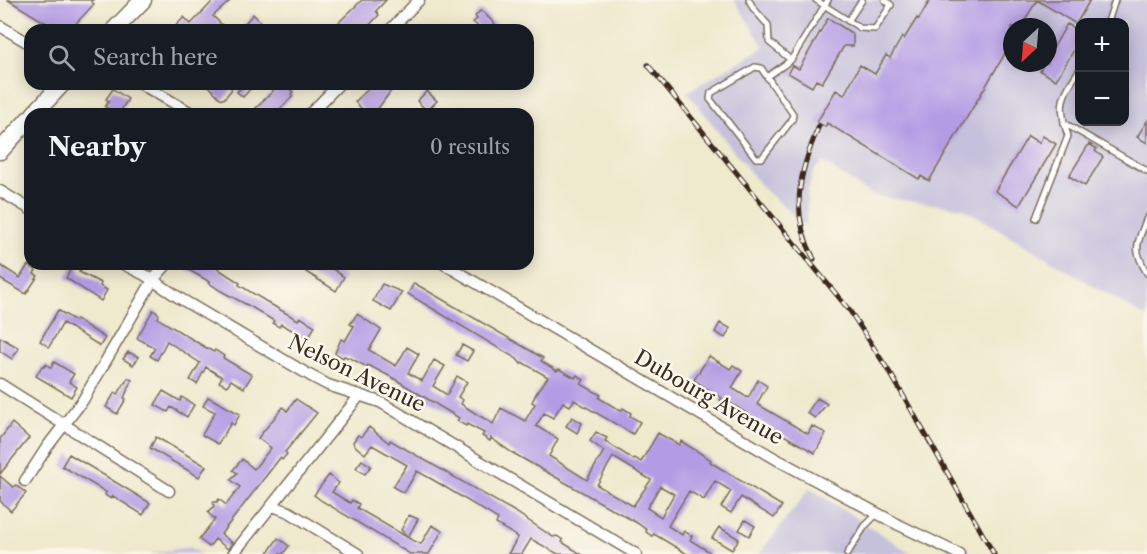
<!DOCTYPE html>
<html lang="en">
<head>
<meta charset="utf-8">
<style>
  :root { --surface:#171b24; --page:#20242c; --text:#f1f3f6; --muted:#9ea1a6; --line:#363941 }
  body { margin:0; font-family:"Libre Caslon Text",serif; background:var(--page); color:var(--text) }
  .controls { position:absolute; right:18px; top:18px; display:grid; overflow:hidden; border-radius:12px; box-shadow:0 3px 15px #0003 }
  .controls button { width:54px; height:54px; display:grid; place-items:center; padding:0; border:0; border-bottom:2px solid var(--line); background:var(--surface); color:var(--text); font:30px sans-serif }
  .compass { position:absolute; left:1003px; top:18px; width:54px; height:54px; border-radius:50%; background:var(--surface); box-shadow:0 3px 15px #0003; rotate:206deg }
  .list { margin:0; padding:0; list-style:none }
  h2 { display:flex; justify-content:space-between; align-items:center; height:78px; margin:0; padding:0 24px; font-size:26px }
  h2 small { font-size:20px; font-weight:400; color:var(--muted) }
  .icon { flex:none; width:33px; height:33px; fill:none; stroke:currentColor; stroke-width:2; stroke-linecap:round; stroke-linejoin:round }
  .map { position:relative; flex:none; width:1147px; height:554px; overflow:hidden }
  .search { position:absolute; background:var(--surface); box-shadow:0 3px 15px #0003; left:24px; top:24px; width:510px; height:66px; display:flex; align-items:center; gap:15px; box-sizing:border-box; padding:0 21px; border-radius:18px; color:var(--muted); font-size:22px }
  .panel { position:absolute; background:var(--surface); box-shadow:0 3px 15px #0003; left:24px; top:108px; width:510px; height:162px; border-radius:18px }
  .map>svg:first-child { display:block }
</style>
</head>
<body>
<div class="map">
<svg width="1147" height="554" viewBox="0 0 1147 554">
  <rect width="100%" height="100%" fill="#fbf7ec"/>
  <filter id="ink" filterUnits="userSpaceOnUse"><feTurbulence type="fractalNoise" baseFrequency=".0167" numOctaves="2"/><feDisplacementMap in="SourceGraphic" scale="12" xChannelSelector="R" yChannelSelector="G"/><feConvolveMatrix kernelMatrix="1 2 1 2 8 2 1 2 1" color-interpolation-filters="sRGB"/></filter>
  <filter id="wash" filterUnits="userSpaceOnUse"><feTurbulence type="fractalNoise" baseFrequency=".008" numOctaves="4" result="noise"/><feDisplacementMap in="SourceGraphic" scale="24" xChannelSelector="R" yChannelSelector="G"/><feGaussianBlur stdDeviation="1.35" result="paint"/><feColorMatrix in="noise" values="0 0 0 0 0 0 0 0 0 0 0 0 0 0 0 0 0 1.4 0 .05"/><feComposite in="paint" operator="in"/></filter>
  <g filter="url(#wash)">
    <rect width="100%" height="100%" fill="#efe9cd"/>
    <path fill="#c5c0db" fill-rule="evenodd" d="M 734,0 L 1147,0 L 1147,318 L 963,208 L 872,196 L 823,162 L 814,170 L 811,178 L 808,190 L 806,226 L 762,187 L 687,92 L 764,47 ZM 1080,22 L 1124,22 L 1124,122 L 1080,122 ZM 1012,27 L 1048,27 L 1048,63 L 1012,63 Z
      M 810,488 L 912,554 L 759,554 Z
      M 189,547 L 202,554 L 148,554 Z"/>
    <g id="blocks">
      <path fill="#b49be5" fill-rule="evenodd" d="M 8,0 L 93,0 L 91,2 L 94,4 L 70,30 L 52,30 L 53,27 Z
        M 214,0 L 231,0 L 213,16 L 222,25 L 218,30 L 172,30 L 184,17 L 191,24 Z
        M 362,0 L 386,0 L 376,11 L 379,15 L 365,30 L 344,30 L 338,23 Z
        M 930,0 L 1090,0 L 1076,24 L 1037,0 L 1021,27 L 1012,27 L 1012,42 L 929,181 L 921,176 L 919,179 L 827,123 L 825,127 L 817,122 L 836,90 L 844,95 L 860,65 L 875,74 L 886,55 L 890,58 L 902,37 L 904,39 L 917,18 L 919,19 Z
        M 480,11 L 483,12 L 501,30 L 482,30 L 473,22 L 477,19 L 475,16 Z
        M 253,14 L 263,24 L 257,30 L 239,30 Z
        M 828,18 L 853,34 L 853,46 L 844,46 L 822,83 L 816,80 L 812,87 L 788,73 L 792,65 L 799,69 Z
        M 1067,24 L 1080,31 L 1080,40 L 1056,80 L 1040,71 L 1044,63 L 1048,63 L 1048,57 Z
        M 207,84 L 227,84 L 232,89 L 224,99 L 220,98 Z
        M 244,84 L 255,84 L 243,97 L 237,92 Z
        M 266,84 L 284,84 L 293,92 L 291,94 L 293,96 L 275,114 L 250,114 L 273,91 Z
        M 373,84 L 396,84 L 374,114 L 367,114 L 355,102 Z
        M 113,89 L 128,99 L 119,114 L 105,107 L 109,101 L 106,99 Z
        M 427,91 L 437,101 L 427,111 L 417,101 Z
        M 1147,121 L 1147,143 L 1137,137 Z
        M 1028,136 L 1039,143 L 1043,136 L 1056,144 L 1019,206 L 995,191 Z
        M 1089,144 L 1097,149 L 1095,151 L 1103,157 L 1085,186 L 1069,176 Z
        M 178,264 L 211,264 L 240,283 L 239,285 L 277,308 L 298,320 L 300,317 L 315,326 L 308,339 L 281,324 L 279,327 L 273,323 L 274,321 L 253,308 L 221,291 L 209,283 L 210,282 Z
        M 312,264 L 325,264 L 344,277 L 336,291 L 306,272 Z
        M 0,265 L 20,278 L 28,265 L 36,270 L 34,274 L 38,276 L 26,294 L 0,279 Z
        M 73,265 L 81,270 L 79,272 L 101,283 L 100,286 L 107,290 L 101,301 L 66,278 Z
        M 414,283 L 531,351 L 543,358 L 541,361 L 557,371 L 559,369 L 575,378 L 577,375 L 584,380 L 581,384 L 601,395 L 599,398 L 621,411 L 623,408 L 631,413 L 630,416 L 640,422 L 633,434 L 574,400 L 570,406 L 563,402 L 553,418 L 544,413 L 536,426 L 558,439 L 549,456 L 587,480 L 604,451 L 590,441 L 596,432 L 607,438 L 605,441 L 634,460 L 635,458 L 641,462 L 658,433 L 679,445 L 681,441 L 711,460 L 710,462 L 782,506 L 774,518 L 741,497 L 731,513 L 721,507 L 731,491 L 715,481 L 704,500 L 689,491 L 668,526 L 682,535 L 684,531 L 692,536 L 690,540 L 713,554 L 687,554 L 654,534 L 652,536 L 646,532 L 647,530 L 637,523 L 511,452 L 491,438 L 490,441 L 482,436 L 484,433 L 467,424 L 466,426 L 457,421 L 459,418 L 393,378 L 368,365 L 367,367 L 352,359 L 344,356 L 343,358 L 335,353 L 341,339 L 345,341 L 354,326 L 350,324 L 357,314 L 381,330 L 369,350 L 396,366 L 407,347 L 419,354 L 408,373 L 422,381 L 434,360 L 445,366 L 433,386 L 447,395 L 457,376 L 467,382 L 458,397 L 463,400 L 461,404 L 475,413 L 493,424 L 501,408 L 525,421 L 535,404 L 532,402 L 536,394 L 548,377 L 522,362 L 521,364 L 517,359 L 408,294 ZM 613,457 L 651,480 L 633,506 L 597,485 ZM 660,486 L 674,494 L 661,517 L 647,508 Z
        M 382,284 L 402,292 L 391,311 L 373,301 Z
        M 58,310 L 75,321 L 76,319 L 105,338 L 100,346 L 63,323 L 49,347 L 40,341 Z
        M 153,310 L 159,314 L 158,318 L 162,321 L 208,349 L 214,352 L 215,350 L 224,356 L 223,358 L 252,375 L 244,388 L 231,380 L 227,386 L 219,382 L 222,377 L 206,367 L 197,384 L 190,380 L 200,363 L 167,341 L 157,360 L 150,356 L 155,348 L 137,338 Z
        M 720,323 L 730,328 L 725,338 L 715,332 Z
        M 0,337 L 19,348 L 12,359 L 0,351 Z
        M 462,345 L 473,351 L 467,361 L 456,355 Z
        M 128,352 L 139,357 L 133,365 L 123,359 Z
        M 709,356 L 730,369 L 733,365 L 742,371 L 732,388 L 748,398 L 758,380 L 767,386 L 757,404 L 808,434 L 812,426 L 826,433 L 815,453 L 782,434 L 781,436 L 758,420 L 756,423 L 749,418 L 751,416 L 729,402 L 727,405 L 720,400 L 722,398 L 716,394 L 694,380 Z
        M 54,362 L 74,374 L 69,382 L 77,387 L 71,397 L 36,376 L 42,366 L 44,367 L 46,364 L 51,368 Z
        M 128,378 L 132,380 L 124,398 L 126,399 L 117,414 L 106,407 L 115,392 L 118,394 Z
        M 163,391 L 180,401 L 182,397 L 194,405 L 187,417 L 171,407 L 168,412 L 155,405 Z
        M 208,397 L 240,414 L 234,425 L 231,423 L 218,444 L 202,435 L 215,412 L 203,406 Z
        M 817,398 L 827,404 L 815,418 L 807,413 Z
        M 296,399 L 317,413 L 285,452 L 287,454 L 282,460 L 280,458 L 221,534 L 232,543 L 228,549 L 215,539 L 209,547 L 199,539 L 215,519 L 208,513 L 214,506 L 213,502 L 217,502 L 219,499 L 226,505 L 240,487 L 231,480 L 237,473 L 233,470 L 242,459 L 254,469 L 271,448 L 258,438 L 283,407 L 287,411 Z
        M 572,417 L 582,423 L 577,433 L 566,426 Z
        M 12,423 L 29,438 L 0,474 L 0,439 Z
        M 369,427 L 389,443 L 390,440 L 517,513 L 553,537 L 557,536 L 563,540 L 562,542 L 581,554 L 558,554 L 531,539 L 522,554 L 508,554 L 518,537 L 496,524 L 498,519 L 435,481 L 417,471 L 404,493 L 393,487 L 407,465 L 372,445 L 365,454 L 354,445 L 353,442 L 358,435 L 361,437 Z
        M 156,437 L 206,466 L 199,477 L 150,448 Z
        M 69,454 L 150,503 L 143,515 L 113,496 L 111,499 L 105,495 L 106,492 L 62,466 Z
        M 362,460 L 371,466 L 365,474 L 356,468 Z
        M 329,475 L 339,483 L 332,492 L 350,503 L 352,500 L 359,504 L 357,508 L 412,540 L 421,544 L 432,525 L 442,531 L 429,554 L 410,554 L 322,501 L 314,495 Z
        M 0,476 L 13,487 L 16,485 L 26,493 L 11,511 L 0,501 Z
        M 409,515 L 418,519 L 408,537 L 401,530 Z
        M 745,520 L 755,526 L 749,536 L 739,530 Z
        M 719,527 L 739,539 L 732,550 L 712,538 Z
        M 278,538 L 289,546 L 283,554 L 267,554 Z"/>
    </g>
  </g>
  <g filter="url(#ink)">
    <use href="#blocks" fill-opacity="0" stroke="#7a6d5b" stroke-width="1.5"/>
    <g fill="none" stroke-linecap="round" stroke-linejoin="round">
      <g stroke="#7a6d5b" stroke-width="8">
        <path id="service" d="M 749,0 L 753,8 L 768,25 L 769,42 L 791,60 L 828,0
          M 816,0 L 860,28 L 875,29 L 891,5 L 885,0
          M 848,21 L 862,0
          M 1108,22 L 1115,0
          M 755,67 L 761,68 L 793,114 L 792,120 L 762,158 L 756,158 L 710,99 L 711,93 Z
          M 767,77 L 791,60
          M 1064,123 L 1147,171
          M 1036,218 L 1068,136 C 1057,103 1062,96 1080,69
          M 1147,218 C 1137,244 1132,248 1147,273
          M 847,554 L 865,526 L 877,514"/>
      </g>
      <g stroke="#7a6d5b" stroke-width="13">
        <path id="minor" d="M 0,26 L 30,44
          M 390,30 L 419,0
          M 141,84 L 193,114
          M 310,114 L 339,84
          M 0,191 L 30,209
          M 123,264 L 145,275 L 181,299 L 311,376 L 328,385 L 380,402 L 636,554
          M 444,264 L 776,459 L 899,525 L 959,554
          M 0,384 L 169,491
          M 25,481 L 47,447 L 83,400 L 153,280 L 167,264
          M 273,506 L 289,512 L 358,554
          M 233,554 L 360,395"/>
      </g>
      <g stroke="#7a6d5b" stroke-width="19">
        <path id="primary" d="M 114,30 L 143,0
          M 34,114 L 62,84
          M 0,151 L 30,118"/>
      </g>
      <use href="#service" stroke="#fff" stroke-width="5"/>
      <use href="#minor" stroke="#fff" stroke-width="10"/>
      <use href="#primary" stroke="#fff" stroke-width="16"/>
      <g stroke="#3b2a1e" stroke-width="5">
        <path id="rail" d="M 648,65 L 850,311 L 892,376 L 994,554
          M 814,259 C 789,212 799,172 819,126"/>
      </g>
      <use href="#rail" stroke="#fbf7ec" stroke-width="3" stroke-dasharray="9" stroke-linecap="butt"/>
    </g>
  </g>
  <g text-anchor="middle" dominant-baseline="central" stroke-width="5" stroke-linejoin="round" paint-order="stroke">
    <g font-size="21" fill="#3b2a1e" stroke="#fbf7ec">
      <text transform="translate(357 373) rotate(26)">Nelson Avenue</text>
      <text transform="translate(709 397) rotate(30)">Dubourg Avenue</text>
    </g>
  </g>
</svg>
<div class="controls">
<button>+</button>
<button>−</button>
</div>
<svg class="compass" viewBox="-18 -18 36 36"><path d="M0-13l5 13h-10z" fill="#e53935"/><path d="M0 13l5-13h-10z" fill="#9ea1a6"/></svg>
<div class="search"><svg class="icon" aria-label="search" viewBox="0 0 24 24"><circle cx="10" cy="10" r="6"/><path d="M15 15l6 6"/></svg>Search here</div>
<section class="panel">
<h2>Nearby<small>0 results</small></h2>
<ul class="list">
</ul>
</section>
</div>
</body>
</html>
